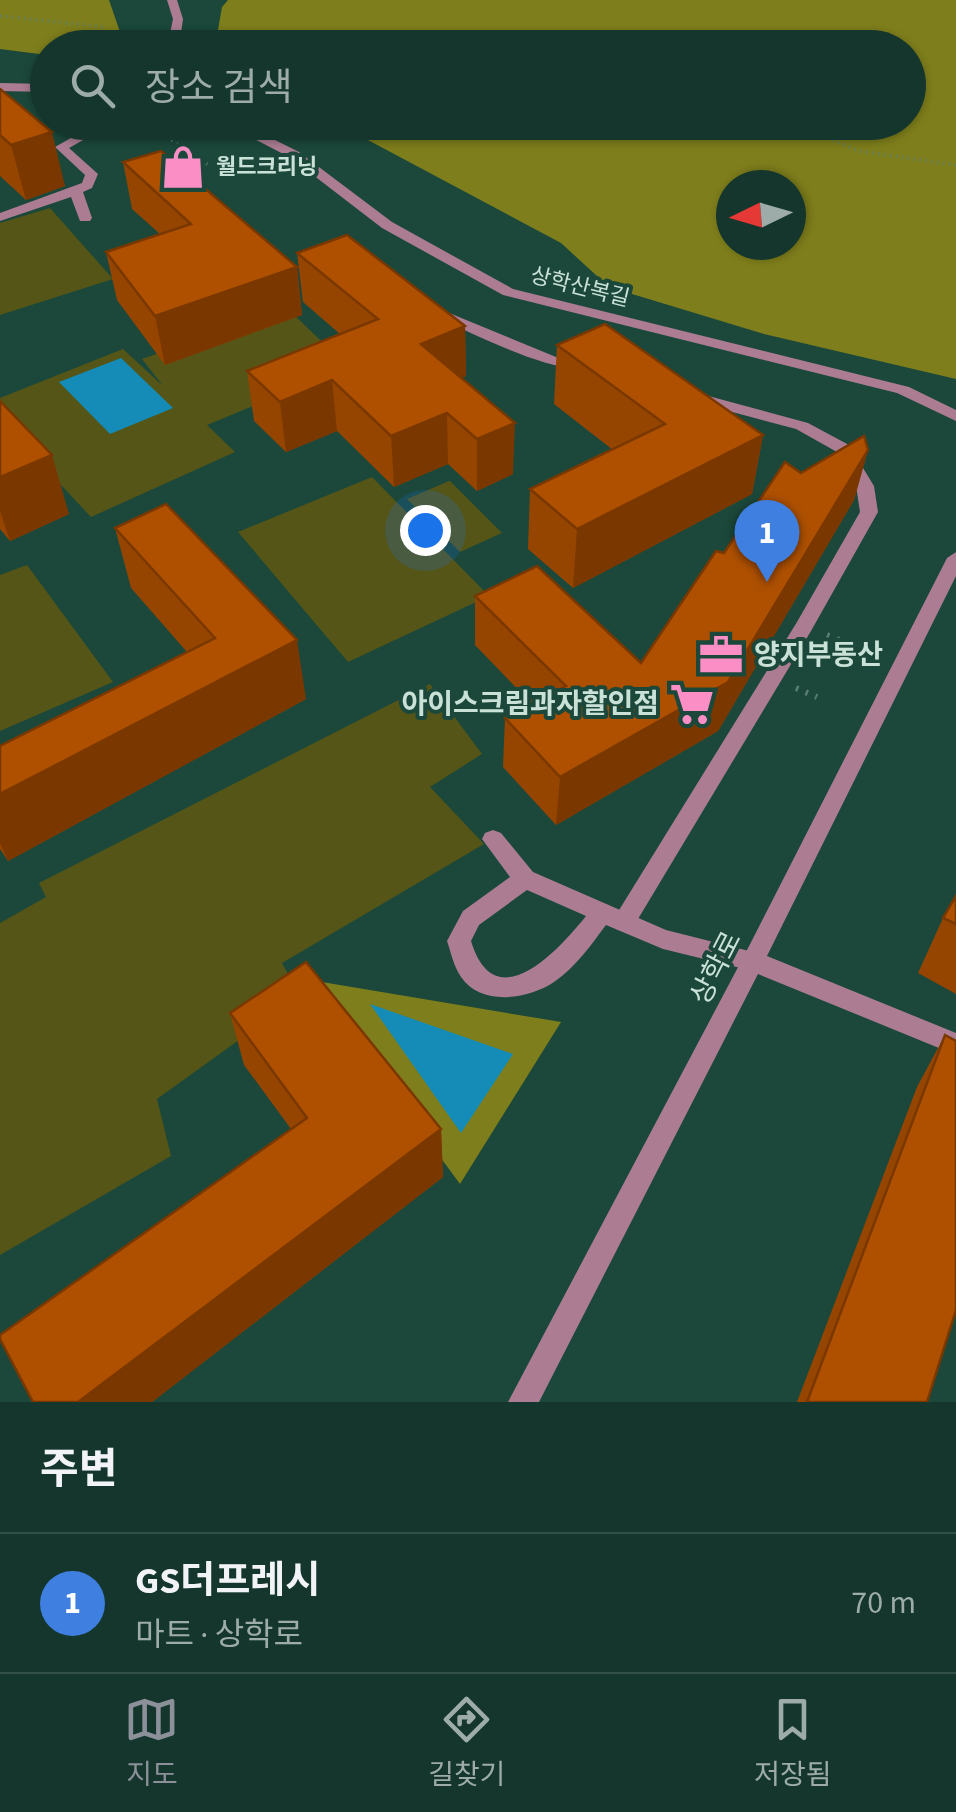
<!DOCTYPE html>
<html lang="ko">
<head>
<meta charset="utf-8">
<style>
  :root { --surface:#14362c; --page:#214138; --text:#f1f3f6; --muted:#9daba9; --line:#335048; --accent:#8c9099 }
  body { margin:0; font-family:"Source Sans 3","Noto Sans KR",sans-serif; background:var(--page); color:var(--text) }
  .compass { position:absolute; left:716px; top:170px; width:90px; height:90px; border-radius:50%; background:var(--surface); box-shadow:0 2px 8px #0004; rotate:265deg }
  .you { position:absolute; left:425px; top:530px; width:35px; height:35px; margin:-25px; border:8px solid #fff; border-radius:50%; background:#1a73e8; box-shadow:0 0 0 15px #1a73e833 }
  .badge { display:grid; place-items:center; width:65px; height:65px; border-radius:50%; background:var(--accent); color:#fff; font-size:32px; font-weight:700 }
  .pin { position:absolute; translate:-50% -82px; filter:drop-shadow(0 2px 5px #0008) }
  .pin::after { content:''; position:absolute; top:52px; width:35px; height:30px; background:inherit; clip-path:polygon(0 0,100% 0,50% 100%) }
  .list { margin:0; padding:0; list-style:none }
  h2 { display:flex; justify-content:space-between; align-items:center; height:130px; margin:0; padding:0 40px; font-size:42px }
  h2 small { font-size:32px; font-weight:400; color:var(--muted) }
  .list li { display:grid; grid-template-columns:65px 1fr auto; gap:30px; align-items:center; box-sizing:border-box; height:140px; padding:0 40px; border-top:2px solid var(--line) }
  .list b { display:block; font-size:38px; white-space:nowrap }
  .list p { margin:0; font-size:32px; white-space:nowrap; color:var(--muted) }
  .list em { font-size:32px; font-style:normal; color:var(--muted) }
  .icon { flex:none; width:55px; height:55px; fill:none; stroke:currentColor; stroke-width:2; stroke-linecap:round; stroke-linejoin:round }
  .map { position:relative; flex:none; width:956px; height:1402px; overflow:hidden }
  .search { position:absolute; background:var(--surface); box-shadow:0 2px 8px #0004; left:30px; right:30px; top:30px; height:110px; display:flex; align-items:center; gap:25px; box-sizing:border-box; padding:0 35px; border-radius:55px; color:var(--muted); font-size:38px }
  .sheet { height:270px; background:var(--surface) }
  nav { display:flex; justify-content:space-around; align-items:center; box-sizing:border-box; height:140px; border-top:2px solid var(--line); background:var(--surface); font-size:28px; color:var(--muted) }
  nav a { display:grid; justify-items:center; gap:5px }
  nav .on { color:var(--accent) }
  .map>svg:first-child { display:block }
</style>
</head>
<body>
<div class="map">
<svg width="956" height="1402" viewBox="0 0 956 1402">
  <rect width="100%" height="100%" fill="#1b483a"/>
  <path fill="#555517" d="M 50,208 L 113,279 L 0,315 L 0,223 Z
    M 287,308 L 348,367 L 207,425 L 235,452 L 91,517 L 0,420 L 0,398 L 123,349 L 163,386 L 142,359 Z
    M 372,477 L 489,596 L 348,662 L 238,532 Z
    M 449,481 L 450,481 L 502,533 L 460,552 L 407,499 Z
    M 27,565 L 113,682 L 0,731 L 0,575 Z
    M 430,684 L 482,754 L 430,787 L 484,844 L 282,963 L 300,996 L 157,1099 L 171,1156 L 0,1255 L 0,923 L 46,897 L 39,883 Z"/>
  <path fill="#7e7e1c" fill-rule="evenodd" d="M 0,0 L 109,0 L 120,32 L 82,47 L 48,48 L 47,55 L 0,49 Z
    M 228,0 L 956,0 L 956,379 L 764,334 L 609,287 L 561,243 L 336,123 L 908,122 L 908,48 L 215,47 L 222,7 ZM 791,185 L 791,245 L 731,245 L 731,185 Z
    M 310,980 L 561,1022 L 460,1184 Z"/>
  <path fill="#148cb7" d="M 121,358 L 173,408 L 110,434 L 59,382 Z
    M 370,1004 L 513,1054 L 461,1133 Z"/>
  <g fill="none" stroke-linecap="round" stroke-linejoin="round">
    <path stroke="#587e71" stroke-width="4" stroke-dasharray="1 5" stroke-linecap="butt" d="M 0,16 L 104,27 L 108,48
      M 208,48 L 213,33 L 243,33 L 352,48
      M 788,122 L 859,151 L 956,165
      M 147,123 L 210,166"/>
    <path stroke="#587e71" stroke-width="6" stroke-dasharray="2.5 8" stroke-linecap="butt" d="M 827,635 L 849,644
      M 796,688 L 817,697"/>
    <path fill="#ab7c92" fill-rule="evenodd" d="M 99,122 L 115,122 L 69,148 L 98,174 L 92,188 L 83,192 L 92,218 L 90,221 L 80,221 L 71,197 L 0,221 L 0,213 L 82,183 L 85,175 L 55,147 Z
      M 493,830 L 501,833 L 533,872 L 666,930 L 761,954 L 765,961 L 761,968 L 753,971 L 663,949 L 606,925 C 591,945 575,968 554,982 C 529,999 481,1007 461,977 C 454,967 451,953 447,941 L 463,911 L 510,877 L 482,839 L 485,833 ZM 527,890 L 586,916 C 558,951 495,1020 471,941 L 479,925 Z"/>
    <path fill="#ab7c92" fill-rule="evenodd" d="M 437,308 L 556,357 L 583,360 L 591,365 C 565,382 462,328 432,315 L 432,309 Z
      M 701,394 L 808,423 L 849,445 L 874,486 L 878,512 L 811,631 L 632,929 L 624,932 L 616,929 L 613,922 L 616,915 L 797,622 L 860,512 L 856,486 L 837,452 L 796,429 L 695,402 L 693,399 Z"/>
    <path fill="#ab7c92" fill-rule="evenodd" d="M 167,0 L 177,0 L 183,19 L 179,48 L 167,48 L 173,19 Z
      M 0,83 L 48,84 L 48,92 L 0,91 Z
      M 222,122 L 239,122 L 299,152 L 392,222 L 513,289 L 909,387 L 956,410 L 956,421 L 897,393 L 503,295 L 382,228 L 291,158 Z
      M 956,552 L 956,576 L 767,956 L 956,1033 L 956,1055 L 758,974 L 539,1402 L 508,1402 L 745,954 L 947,558 Z"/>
  </g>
  <path fill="#964500" d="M 0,89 L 65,186 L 26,200 L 0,176 Z
    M 123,162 L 297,267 L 302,315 L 165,365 L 117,300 L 106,252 L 160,234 L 132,209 Z
    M 297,253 L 465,326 L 466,376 L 461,378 L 513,474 L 477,491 L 448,464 L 394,487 L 337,431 L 286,452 L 254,421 L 247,371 L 340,334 L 303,302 Z
    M 557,345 L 763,435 L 752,494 L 573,588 L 528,549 L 530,489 L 613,450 L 554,404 Z
    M 0,401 L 69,514 L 10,541 L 0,529 Z
    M 868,450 L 854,500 L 718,731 L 556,825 L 503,767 L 505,718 L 532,704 L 475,645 L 475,596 L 641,663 L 724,553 L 801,473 Z
    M 115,528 L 306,699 L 8,861 L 0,849 L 0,746 L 187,652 L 131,588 Z
    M 956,896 L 956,994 L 918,973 L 943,918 Z
    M 230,1013 L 441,1129 L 443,1177 L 152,1402 L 33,1402 L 291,1129 L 244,1065 Z
    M 945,1035 L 927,1402 L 797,1402 L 917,1087 Z"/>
  <path fill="#7a3800" d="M 52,132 L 65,186 L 26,200 L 11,145 Z
    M 297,267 L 302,315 L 165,365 L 155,316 Z
    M 465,326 L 466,376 L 423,394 L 421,344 Z
    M 332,380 L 337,431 L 286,452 L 280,402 Z
    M 447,413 L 448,464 L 394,487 L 391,436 Z
    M 515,423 L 513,474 L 477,491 L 477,439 Z
    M 763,435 L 752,494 L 573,588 L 577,529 Z
    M 868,450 L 854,500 L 718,731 L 556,825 L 560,777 Z
    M 52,455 L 69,514 L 10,541 L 0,511 L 0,477 Z
    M 297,640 L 306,699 L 8,861 L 0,843 L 0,794 Z
    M 441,1129 L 443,1177 L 152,1402 L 78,1402 Z"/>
  <path fill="#ae5000" stroke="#7a3800" stroke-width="2.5" d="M 0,89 L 52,132 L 11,145 L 0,135 Z
    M 161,151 L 297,267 L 155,316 L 106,252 L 191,224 L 123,162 Z
    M 347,235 L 465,326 L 421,344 L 515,423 L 477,439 L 447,413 L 391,436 L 332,380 L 280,402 L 247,371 L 378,319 L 297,253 Z
    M 605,324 L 763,435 L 577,529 L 530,489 L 665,424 L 557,345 Z
    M 0,401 L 52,455 L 0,477 Z
    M 864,436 L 868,450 L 728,682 L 560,777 L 505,718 L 566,686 L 475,596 L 537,566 L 641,663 L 716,551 L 724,553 L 785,462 L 801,473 Z
    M 166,504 L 297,640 L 0,794 L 0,746 L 215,638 L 115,528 Z
    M 956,896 L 956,924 L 943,918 Z
    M 306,962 L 441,1129 L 78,1402 L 33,1402 L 0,1339 L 0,1335 L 307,1118 L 230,1013 Z
    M 945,1035 L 956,1041 L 956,1310 L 927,1402 L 807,1402 Z"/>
  <defs>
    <g id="shop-bare" transform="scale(3.45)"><path d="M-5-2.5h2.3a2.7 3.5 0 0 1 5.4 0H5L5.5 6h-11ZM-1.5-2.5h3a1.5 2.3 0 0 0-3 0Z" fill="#fb8fc5" stroke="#1b483a" stroke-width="2.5" paint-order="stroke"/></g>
    <g id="office-bare" transform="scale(3.45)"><path d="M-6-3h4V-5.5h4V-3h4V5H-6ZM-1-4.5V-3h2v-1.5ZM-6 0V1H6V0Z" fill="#fb8fc5" stroke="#1b483a" stroke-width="2.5" paint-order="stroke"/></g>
    <g id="supermarket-bare" transform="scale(3.45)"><path d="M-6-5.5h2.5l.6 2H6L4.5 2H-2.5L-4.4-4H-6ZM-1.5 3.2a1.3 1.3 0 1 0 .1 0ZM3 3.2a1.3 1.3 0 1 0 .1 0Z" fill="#fb8fc5" stroke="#1b483a" stroke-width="2.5" paint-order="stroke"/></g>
  </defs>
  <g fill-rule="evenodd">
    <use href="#shop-bare" x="183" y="167"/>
    <use href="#office-bare" x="721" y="655"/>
    <use href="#supermarket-bare" x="692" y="704"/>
  </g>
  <g text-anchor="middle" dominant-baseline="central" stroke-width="8" stroke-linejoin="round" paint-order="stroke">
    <g font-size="22" font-weight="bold" fill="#cae1d8" stroke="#1b483a" text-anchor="start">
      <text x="216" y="167">월드크리닝</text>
    </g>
    <g font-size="22" fill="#cae1d8" stroke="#1b483a">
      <text transform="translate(580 287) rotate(14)">상학산복길</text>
    </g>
    <g font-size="28" font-weight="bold" fill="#cae1d8" stroke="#1b483a" text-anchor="start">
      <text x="754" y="655">양지부동산</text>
      <text x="659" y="704" text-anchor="end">아이스크림과자할인점</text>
    </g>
    <g font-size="28" fill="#cae1d8" stroke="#1b483a">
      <text transform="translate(716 968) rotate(-63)">상학로</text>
    </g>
  </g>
</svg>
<svg class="compass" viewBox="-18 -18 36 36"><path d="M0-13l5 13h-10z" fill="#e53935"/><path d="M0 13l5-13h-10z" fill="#9daba9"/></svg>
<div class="you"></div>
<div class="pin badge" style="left:767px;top:582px;background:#3f7fe0">1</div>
<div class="search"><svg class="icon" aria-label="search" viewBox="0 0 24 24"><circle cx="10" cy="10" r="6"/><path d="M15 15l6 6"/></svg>장소 검색</div>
</div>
<section class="sheet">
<h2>주변<small></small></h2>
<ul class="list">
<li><span class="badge" style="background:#3f7fe0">1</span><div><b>GS더프레시</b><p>마트 · 상학로</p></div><em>70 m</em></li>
</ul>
</section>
<nav>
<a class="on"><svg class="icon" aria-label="map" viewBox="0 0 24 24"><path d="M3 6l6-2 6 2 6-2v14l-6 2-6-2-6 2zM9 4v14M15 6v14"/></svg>지도</a>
<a><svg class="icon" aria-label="directions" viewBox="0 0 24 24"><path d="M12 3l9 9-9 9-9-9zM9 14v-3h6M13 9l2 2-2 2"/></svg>길찾기</a>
<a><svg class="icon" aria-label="saved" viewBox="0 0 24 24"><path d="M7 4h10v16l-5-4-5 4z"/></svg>저장됨</a>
</nav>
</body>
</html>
